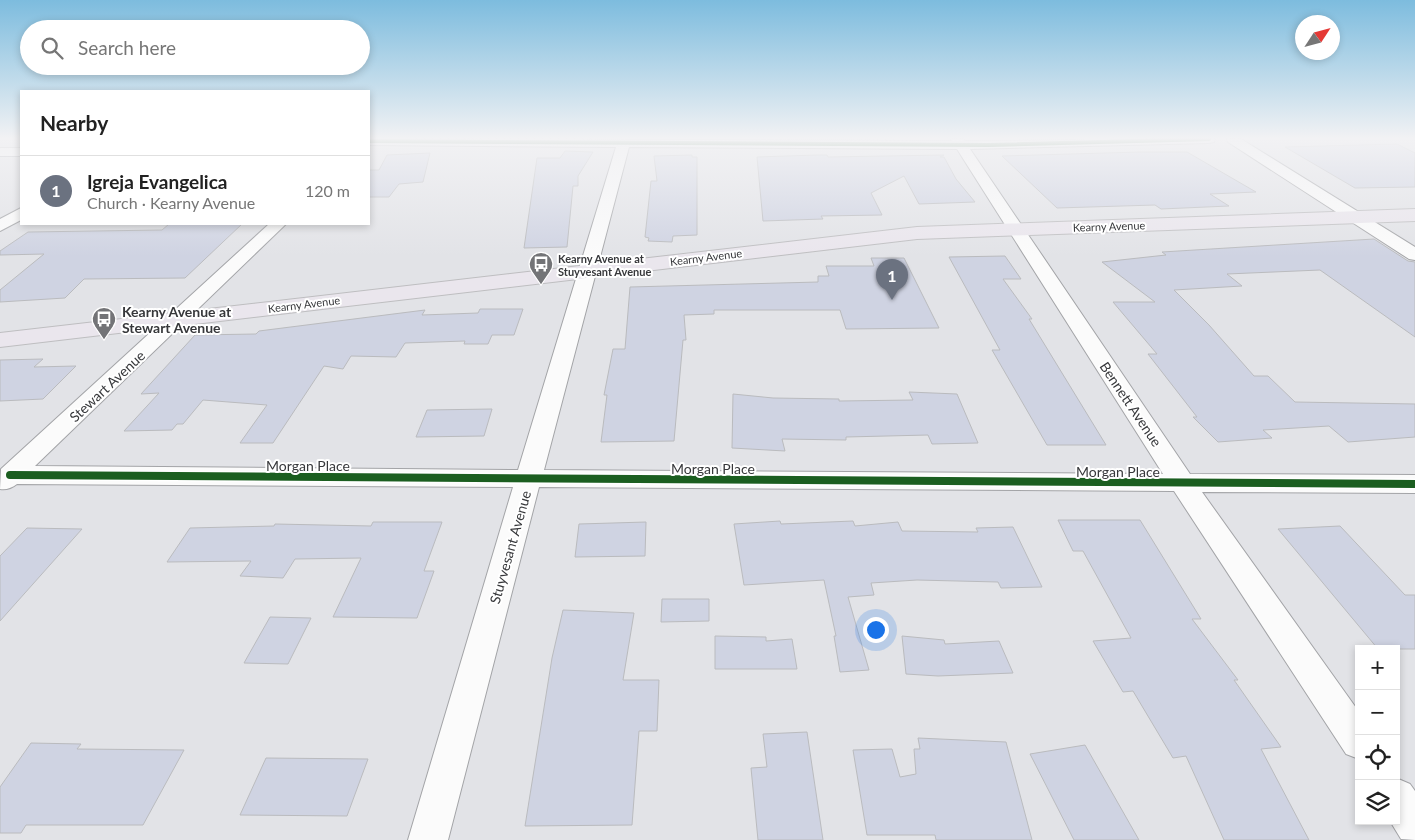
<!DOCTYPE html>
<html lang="en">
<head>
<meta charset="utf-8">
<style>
  :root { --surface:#fff; --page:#f6f6f6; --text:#222; --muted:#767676; --line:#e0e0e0; --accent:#737477 }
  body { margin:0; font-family:Lato,sans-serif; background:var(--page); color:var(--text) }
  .controls { position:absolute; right:15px; bottom:15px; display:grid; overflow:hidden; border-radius:0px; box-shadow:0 2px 8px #0003 }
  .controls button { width:45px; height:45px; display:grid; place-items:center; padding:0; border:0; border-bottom:1px solid var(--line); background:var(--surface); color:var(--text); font:25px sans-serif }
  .compass { position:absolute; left:1295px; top:15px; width:45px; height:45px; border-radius:50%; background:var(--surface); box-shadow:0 2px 8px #0003; rotate:54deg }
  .you { position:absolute; left:875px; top:629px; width:18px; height:18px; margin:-12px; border:4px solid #fff; border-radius:50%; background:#1a73e8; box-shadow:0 0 0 8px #1a73e833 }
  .badge { display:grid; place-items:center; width:32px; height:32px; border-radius:50%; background:var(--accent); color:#fff; font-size:16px; font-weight:700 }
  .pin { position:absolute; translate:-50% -41px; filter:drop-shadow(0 1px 2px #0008) }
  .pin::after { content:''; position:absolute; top:26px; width:18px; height:15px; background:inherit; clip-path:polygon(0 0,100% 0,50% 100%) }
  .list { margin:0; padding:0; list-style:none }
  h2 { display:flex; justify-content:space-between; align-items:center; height:65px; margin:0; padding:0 20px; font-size:21px }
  h2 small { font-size:16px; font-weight:400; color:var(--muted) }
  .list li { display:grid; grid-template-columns:32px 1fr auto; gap:15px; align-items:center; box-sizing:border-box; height:70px; padding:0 20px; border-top:1px solid var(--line) }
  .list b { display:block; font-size:19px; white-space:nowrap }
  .list p { margin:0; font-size:16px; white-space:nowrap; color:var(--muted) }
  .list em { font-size:16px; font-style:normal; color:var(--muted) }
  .icon { flex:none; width:28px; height:28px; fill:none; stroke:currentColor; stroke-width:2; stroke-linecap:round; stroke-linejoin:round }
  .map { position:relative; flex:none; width:1415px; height:840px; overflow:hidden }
  .search { position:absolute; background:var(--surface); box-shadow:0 2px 8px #0003; left:20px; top:20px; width:350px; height:55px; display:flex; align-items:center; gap:12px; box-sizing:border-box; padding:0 18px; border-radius:28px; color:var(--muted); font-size:19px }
  .panel { position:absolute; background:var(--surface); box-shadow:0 2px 8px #0003; left:20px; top:90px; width:350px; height:135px; border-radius:0px }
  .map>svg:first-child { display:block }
</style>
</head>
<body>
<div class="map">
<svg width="1415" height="840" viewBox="0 0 1415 840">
  <rect width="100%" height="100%" fill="#e2e3e7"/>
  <path fill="#cfd3e2" stroke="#babbbe" d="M 1397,144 L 1415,153 L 1415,187 L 1355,188 L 1285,147 Z
    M 565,151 L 593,152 L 578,176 L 578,186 L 573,186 L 567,247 L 524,248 L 537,158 L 560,158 Z
    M 1140,152 L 1187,152 L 1256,192 L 1210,194 L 1229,206 L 1161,209 L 1155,205 L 1057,208 L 1002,156 Z
    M 430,153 L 423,182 L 399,184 L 389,197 L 369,197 L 369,170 L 379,170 L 387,155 Z
    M 692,155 L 692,157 L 697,157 L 697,235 L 673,236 L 672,242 L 648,241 L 649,238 L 645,237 L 651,181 L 657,181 L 654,156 Z
    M 817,155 L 827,155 L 828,157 L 944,155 L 940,157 L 944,157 L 956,179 L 975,202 L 919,204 L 904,176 L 871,193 L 882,215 L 821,216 L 823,219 L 763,221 L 757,157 Z
    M 169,224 L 242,224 L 185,278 L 84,279 L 65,298 L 0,302 L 0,290 L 44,254 L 0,255 L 0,251 L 28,232 L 162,230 Z
    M 1374,239 L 1408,261 L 1415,262 L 1415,337 L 1320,270 L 1227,274 L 1242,286 L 1174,290 L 1209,325 L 1254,376 L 1268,376 L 1295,402 L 1415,404 L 1415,437 L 1348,442 L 1329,426 L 1263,430 L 1272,438 L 1218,442 L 1193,417 L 1197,417 L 1148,354 L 1157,354 L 1113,302 L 1155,302 L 1102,262 L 1166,255 L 1162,252 Z
    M 1005,256 L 1021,279 L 1003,279 L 1032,319 L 1029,319 L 1106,445 L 1047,445 L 992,350 L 1000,350 L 949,257 Z
    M 871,258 L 904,258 L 939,328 L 846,329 L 840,310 L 714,310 L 714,314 L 684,315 L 686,340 L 683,340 L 674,441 L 601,442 L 607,395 L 604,395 L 613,349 L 625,349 L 630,287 L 818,282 L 818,276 L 829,276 L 826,266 L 874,266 Z
    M 480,309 L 523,309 L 514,335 L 492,335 L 488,344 L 464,344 L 465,341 L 405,343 L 396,357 L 351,356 L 343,369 L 324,366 L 273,443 L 240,443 L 267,405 L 203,400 L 183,424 L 177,424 L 172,430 L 124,431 L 159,393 L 141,394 L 195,335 L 256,334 L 259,331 L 425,310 L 422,315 L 478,313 Z
    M 43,359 L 34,367 L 76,366 L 43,399 L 0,401 L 0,360 Z
    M 909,392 L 957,394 L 978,443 L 932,444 L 928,435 L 846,437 L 846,440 L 782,439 L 785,451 L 732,448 L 733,394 L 773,398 L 839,399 L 839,401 L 913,400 Z
    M 492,409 L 484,436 L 416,437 L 427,410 Z
    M 1058,520 L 1140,520 L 1201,619 L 1192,619 L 1238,680 L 1234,680 L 1281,747 L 1261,749 L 1309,840 L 1224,840 L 1186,756 L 1173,758 L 1133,691 L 1123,692 L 1093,641 L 1131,638 L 1083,551 L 1073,551 Z
    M 780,521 L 781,524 L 853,521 L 855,526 L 898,522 L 902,531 L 978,532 L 976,528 L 1013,527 L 1042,587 L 1001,588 L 998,582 L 917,580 L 871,583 L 874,595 L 848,597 L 869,670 L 840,672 L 834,636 L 836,636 L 824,580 L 744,585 L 734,524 Z
    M 373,522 L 442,522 L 424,571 L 434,571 L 417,618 L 333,617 L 361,558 L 295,559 L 283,578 L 240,576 L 251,561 L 167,562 L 190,528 L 274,526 L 275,524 L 371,526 Z
    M 646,522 L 645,556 L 575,557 L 579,524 Z
    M 1340,526 L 1405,595 L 1415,595 L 1415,649 L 1378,649 L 1278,529 Z
    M 27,528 L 82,529 L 0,621 L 0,556 Z
    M 662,599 L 709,599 L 709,621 L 661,622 Z
    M 563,610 L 634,613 L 623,680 L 659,680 L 657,731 L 639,731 L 632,825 L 525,826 L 552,658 Z
    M 270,617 L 311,618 L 288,664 L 244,663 Z
    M 715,636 L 766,637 L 766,641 L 792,639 L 797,669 L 715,669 Z
    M 902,636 L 944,640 L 945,644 L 999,641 L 1013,673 L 938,676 L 906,674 Z
    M 807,732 L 823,840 L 758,840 L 751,768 L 767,767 L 763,734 Z
    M 918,738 L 1006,742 L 1032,840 L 936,840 L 935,835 L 867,835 L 853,750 L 892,749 L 900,777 L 916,774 L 914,749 L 920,749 Z
    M 31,743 L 81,744 L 77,749 L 184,750 L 143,825 L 26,825 L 21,833 L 0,833 L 0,787 Z
    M 1085,745 L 1139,840 L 1074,840 L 1030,754 Z
    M 266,758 L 368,759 L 347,816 L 240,815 Z"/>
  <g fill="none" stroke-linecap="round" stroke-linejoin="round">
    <g stroke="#a3a4a7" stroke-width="2">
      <path id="minor" d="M 369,139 L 952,141 L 951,139 L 963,139 L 965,141 L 988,141 L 1215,139 L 1214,142 L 1209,143 L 970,149 L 1190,474 L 1415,475 L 1415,493 L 1202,492 L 1359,712 L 1359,759 L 1346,754 L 1174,491 L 539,487 L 448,840 L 408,840 L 513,487 L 17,484 C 12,488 6,490 0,489 L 1,469 L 269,224 L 286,224 L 35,466 L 518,470 L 616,147 L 369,145 ZM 629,147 L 957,149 L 1163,474 L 544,470 Z
        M 1227,139 L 1241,139 L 1415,247 L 1415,260 L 1409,259 L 1228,142 Z
        M 0,148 L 21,148 L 21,156 L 0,156 Z
        M 21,208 L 21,220 L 0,231 L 0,219 Z
        M 1396,778 L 1410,784 L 1415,791 L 1415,840 L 1401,839 L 1390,821 L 1396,821 Z"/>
    </g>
    <g stroke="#bebec0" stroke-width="2">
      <path id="primary" d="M 1415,209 L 1415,221 L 917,239 L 0,347 L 0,333 L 917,227 Z"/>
    </g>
    <use href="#minor" fill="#fbfbfb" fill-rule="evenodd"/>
    <use href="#primary" fill="#eae6ed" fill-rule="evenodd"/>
    <g stroke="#fff" stroke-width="5.5">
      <path id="cycleway-far1" d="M 369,141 L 988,145 L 1209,139"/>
    </g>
    <g stroke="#fff" stroke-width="11">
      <path id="cycleway" d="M 10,475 L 1415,484"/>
    </g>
    <use href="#cycleway-far1" stroke="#1b5e20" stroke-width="4"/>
    <use href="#cycleway" stroke="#1b5e20" stroke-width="8"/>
  </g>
  <linearGradient id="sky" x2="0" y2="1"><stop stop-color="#7dbcde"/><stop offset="0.54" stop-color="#f2f2f4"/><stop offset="1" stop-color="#f2f2f4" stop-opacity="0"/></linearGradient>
  <rect width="1415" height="256" fill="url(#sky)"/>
  <defs>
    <g id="bus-pin" transform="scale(1.25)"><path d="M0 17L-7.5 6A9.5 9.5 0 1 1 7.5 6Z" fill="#737477" stroke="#fff"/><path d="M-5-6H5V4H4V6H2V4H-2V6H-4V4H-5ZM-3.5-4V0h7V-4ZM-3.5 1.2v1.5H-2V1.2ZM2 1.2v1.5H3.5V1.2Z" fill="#fff"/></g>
  </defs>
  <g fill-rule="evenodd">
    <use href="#bus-pin" x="541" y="264"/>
    <use href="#bus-pin" x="104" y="319"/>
  </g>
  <g text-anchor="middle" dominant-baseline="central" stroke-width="4" stroke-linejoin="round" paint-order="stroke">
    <g font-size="11" fill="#37383b" stroke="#fff">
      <text transform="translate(1109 226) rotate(-2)">Kearny Avenue</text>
      <text transform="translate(706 257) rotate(-7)">Kearny Avenue</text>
      <text transform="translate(304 304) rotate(-7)">Kearny Avenue</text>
    </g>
    <g font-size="11" font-weight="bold" fill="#37383b" stroke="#fff" text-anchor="start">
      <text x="558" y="258">Kearny Avenue at<tspan x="558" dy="13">Stuyvesant Avenue</tspan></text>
    </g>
    <g font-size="14" font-weight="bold" fill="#37383b" stroke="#fff" text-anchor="start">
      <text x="122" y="311">Kearny Avenue at<tspan x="122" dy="16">Stewart Avenue</tspan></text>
    </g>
    <g font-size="14" fill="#37383b" stroke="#fff">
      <text transform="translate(107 386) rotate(-43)">Stewart Avenue</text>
      <text transform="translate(1131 404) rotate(56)">Bennett Avenue</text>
      <text x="308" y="465">Morgan Place</text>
      <text x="713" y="468">Morgan Place</text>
      <text x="1118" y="471">Morgan Place</text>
      <text transform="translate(510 547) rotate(-74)">Stuyvesant Avenue</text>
    </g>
  </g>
</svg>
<div class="controls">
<button>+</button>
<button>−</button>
<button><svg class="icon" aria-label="locate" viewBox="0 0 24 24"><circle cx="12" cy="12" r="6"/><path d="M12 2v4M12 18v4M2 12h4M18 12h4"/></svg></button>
<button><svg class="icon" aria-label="layers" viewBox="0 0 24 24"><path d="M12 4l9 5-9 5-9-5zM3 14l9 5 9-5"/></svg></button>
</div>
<svg class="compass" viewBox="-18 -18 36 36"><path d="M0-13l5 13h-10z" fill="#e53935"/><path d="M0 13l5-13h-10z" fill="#767676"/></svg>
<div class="you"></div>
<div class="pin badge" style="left:892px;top:300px;background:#6b7280">1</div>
<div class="search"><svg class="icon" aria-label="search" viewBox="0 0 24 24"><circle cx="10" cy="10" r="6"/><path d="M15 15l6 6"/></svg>Search here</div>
<section class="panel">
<h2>Nearby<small></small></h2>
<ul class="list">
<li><span class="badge" style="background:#6b7280">1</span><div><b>Igreja Evangelica</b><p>Church · Kearny Avenue</p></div><em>120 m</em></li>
</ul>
</section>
</div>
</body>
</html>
